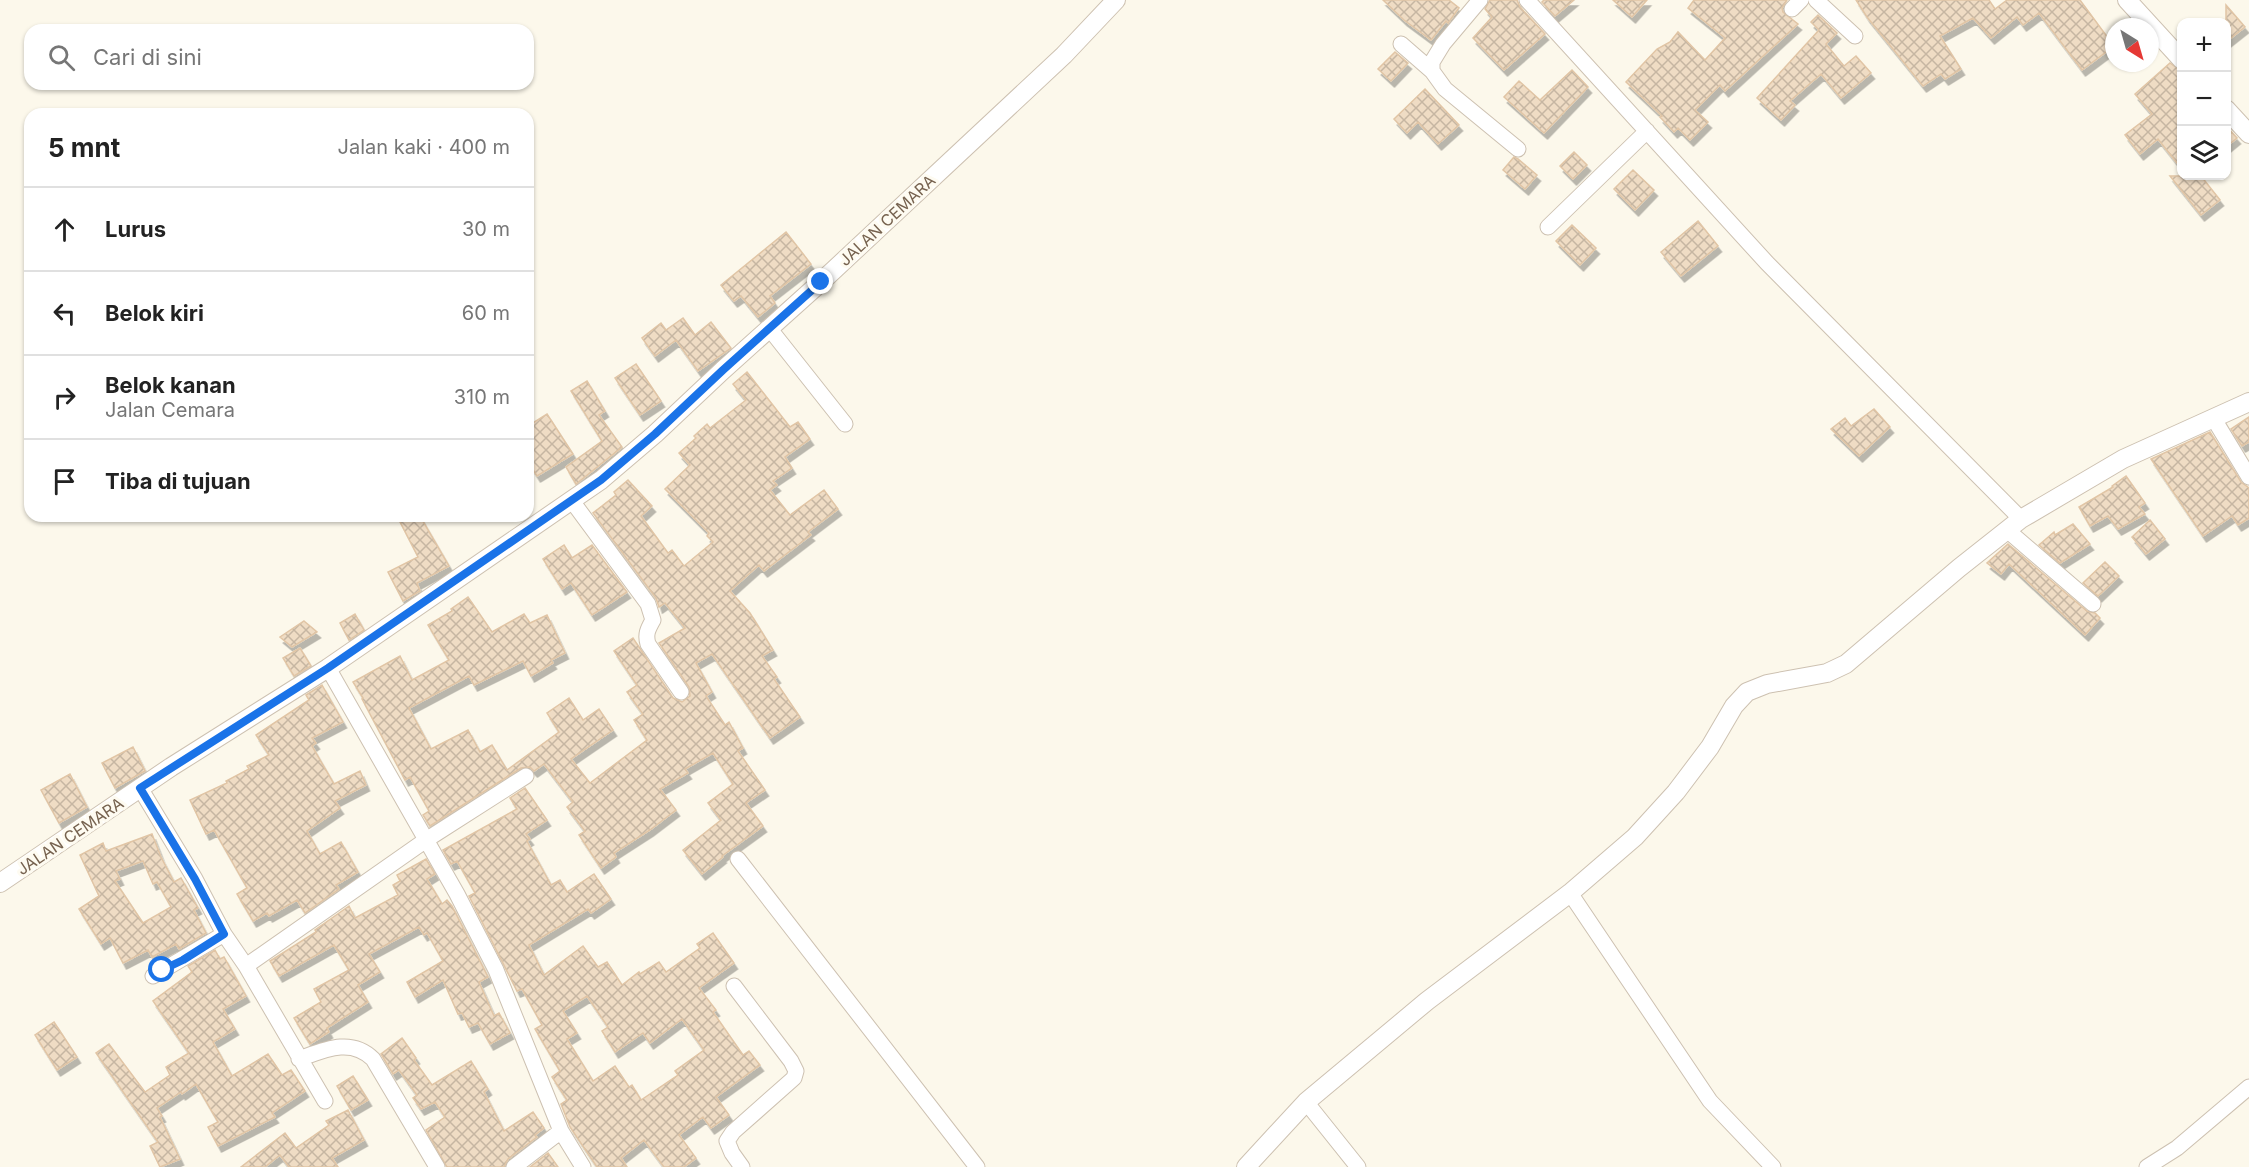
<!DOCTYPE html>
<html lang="id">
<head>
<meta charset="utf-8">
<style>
  :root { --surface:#fff; --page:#f2f2f2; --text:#222; --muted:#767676; --line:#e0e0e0 }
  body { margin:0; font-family:Inter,sans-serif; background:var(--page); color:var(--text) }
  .controls { position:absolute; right:18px; top:18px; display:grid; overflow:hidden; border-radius:12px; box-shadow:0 2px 4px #0004 }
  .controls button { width:54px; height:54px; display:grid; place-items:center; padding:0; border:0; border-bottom:2px solid var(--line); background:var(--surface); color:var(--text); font:30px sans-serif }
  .compass { position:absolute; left:2105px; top:18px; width:54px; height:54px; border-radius:50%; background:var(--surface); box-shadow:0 2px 4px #0004; rotate:143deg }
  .stop { position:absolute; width:18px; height:18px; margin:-14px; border:4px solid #1a73e8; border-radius:50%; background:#fff }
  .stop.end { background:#1a73e8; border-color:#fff; box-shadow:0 2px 6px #0008 }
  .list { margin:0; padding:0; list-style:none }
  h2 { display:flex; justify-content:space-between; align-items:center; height:78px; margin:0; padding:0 24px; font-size:26px }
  h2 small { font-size:20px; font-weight:400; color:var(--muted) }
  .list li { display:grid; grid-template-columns:39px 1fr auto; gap:18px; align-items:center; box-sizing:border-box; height:84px; padding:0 24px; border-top:2px solid var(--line) }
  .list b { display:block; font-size:22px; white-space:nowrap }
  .list p { margin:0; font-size:20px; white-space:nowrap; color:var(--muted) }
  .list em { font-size:20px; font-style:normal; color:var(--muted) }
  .icon { flex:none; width:33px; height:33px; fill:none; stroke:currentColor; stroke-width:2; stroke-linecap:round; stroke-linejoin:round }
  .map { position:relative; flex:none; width:2249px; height:1167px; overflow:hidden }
  .search { position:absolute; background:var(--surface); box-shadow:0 2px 4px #0004; left:24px; top:24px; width:510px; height:66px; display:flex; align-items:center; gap:15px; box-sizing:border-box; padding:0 21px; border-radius:18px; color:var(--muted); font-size:22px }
  .panel { position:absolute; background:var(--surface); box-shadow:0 2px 4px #0004; left:24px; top:108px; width:510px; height:414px; border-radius:18px }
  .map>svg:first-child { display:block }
</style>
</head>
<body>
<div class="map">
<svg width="2249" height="1167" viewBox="0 0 2249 1167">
  <defs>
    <pattern id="building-cross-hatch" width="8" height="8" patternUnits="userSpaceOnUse" patternTransform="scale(1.5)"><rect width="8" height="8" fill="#efdcc4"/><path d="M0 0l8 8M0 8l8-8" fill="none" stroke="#c6b6a2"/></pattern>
    <filter id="shadow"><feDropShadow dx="3.5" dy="6" stdDeviation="0" flood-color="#0004"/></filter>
  </defs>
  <rect width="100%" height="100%" fill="#fcf8eb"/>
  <path fill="url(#building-cross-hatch)" stroke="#e1c5a5" stroke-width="1.5" fill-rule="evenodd" filter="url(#shadow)" d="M 1383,0 L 1449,0 L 1459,8 L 1448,23 L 1446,21 L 1431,40 L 1404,20 Z
    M 1490,0 L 1517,0 L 1520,7 L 1545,34 L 1504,70 L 1473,38 L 1492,17 L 1485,9 Z
    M 1544,0 L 1574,0 L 1555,16 L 1542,2 Z
    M 1613,0 L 1647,0 L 1632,17 Z
    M 1694,0 L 1787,0 L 1782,8 L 1783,12 L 1798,24 L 1725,91 L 1720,85 L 1695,110 L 1708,122 L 1690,140 L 1678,128 L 1674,132 L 1660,117 L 1662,116 L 1626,82 L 1657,49 L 1670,42 L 1678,32 L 1705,60 L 1725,38 L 1688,8 Z
    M 1856,0 L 1989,0 L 1995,9 L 2007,0 L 2080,0 L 2114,46 L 2082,70 L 2039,13 L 2023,25 L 2017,17 L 1991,38 L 1973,18 L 1940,36 L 1961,69 L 1945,79 L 1941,74 L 1923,86 L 1867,17 Z
    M 2226,5 L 2245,27 L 2226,42 Z
    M 1818,15 L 1837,33 L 1826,44 L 1844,66 L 1856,56 L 1871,73 L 1841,98 L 1821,74 L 1790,101 L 1795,105 L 1781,120 L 1757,98 L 1819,30 L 1811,22 Z
    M 1395,52 L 1408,63 L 1391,81 L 1378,69 Z
    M 2170,63 L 2181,71 L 2181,168 L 2158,139 L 2140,154 L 2125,135 L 2152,114 L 2135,94 Z
    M 1572,70 L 1588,87 L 1544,133 L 1504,97 L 1519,81 L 1540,100 Z
    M 1425,89 L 1459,125 L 1438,144 L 1418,122 L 1407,133 L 1394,119 Z
    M 2226,126 L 2237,138 L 2226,147 Z
    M 1574,152 L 1587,165 L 1573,179 L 1560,166 Z
    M 1514,157 L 1518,159 L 1537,175 L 1525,189 L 1503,170 Z
    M 1633,170 L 1654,190 L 1635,210 L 1614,189 Z
    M 2170,176 L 2201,176 L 2220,200 L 2201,215 Z
    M 1698,221 L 1718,246 L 1681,276 L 1661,252 Z
    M 1572,225 L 1596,248 L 1580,265 L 1556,241 Z
    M 786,232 L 811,264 L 770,296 L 775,303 L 758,317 L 741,296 L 734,301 L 721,285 Z
    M 683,318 L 695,335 L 711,322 L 731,348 L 698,371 L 676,340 L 655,356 L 642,338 L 661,323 L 666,330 Z
    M 636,364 L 661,401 L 640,415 L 615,378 Z
    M 747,372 L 790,427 L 798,422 L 810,439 L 785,457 L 792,468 L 773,481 L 777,485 L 770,490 L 790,515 L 824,490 L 838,509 L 808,532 L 811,535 L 764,571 L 759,565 L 730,591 L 750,613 L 773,650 L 762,656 L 777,677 L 774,679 L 800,717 L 770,738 L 712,654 L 696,663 L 712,692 L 706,696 L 725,725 L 729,722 L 743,748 L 738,751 L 765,790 L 746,803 L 763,826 L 722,856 L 723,857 L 702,874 L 683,850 L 721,820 L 708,803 L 733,784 L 713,753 L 685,769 L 688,773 L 660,789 L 676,810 L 650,830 L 614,853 L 616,857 L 601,868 L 579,835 L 585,831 L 567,807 L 573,802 L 544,764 L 534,771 L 530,767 L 521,768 L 430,826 L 423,815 L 429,811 L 410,777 L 405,780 L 362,699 L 363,698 L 353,682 L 400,656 L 412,680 L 449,660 L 428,625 L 452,611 L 451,609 L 468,597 L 492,632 L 524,614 L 530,623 L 547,615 L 565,653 L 551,660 L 553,663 L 531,676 L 523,661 L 474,685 L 469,676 L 409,708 L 431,749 L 468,730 L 480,752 L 492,745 L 507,770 L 559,732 L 547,713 L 569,698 L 583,720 L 599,709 L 613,730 L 571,759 L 590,783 L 647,740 L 634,720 L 643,714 L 627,692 L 637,685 L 614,651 L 633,638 L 673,698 L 682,702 L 690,696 L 689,687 L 659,643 L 685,628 L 665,603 L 659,607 L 656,598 L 593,513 L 616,495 L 614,492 L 628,480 L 652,506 L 641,516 L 668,553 L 672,550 L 684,566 L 713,542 L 707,536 L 709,533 L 665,489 L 690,465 L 679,453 L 696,438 L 694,436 L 707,424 L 710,428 L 746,400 L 733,384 Z
    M 587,381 L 605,411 L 599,415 L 622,447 L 576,484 L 566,467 L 602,441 L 571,391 Z
    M 1874,409 L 1890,427 L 1859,456 L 1831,429 L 1845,418 L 1851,426 Z
    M 547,414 L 573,454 L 537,476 L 528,462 L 528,426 Z
    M 2249,417 L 2249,442 L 2242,446 L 2231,429 Z
    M 2210,432 L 2241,482 L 2249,488 L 2249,518 L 2238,525 L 2232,516 L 2203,536 L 2151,459 Z
    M 2126,476 L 2145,503 L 2139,507 L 2145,514 L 2118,529 L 2108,516 L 2090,526 L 2079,507 L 2113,487 L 2112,486 Z
    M 397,516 L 420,516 L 449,566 L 417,583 L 420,591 L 403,601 L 388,572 L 418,557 Z
    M 2150,520 L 2165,539 L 2146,554 L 2132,537 Z
    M 2073,524 L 2090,544 L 2060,563 L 2039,545 L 2054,532 L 2055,535 Z
    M 2008,544 L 2087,611 L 2095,613 L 2100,618 L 2085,635 L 2009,564 L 2001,574 L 1987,563 Z
    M 564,545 L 572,558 L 592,545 L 627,592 L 592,615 L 571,583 L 562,589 L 543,559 Z
    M 2105,562 L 2119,576 L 2098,596 L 2083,583 Z
    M 355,614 L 364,630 L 349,640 L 340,623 Z
    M 304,621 L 317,632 L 292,647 L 280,637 Z
    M 300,648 L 311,666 L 294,676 L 283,658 Z
    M 322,685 L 343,722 L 312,738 L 316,743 L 312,746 L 334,784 L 360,771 L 366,785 L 335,801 L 340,808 L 307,831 L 320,854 L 341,842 L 358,872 L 336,885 L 339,889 L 305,913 L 297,900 L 269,916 L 267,913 L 253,921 L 237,894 L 247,888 L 214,830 L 206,834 L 190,800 L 227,783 L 226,781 L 249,769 L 247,766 L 269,755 L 256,735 L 309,700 L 306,695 Z
    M 133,747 L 145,771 L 115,788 L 102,763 Z
    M 70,774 L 87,807 L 59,823 L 41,790 Z
    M 525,788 L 547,820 L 526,834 L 530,839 L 527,841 L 551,885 L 560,880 L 567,892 L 594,874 L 611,899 L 591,913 L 588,909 L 529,945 L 544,975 L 583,946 L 598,967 L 607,962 L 622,985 L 639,972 L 640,974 L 659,962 L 666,972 L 700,948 L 697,944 L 713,933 L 734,963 L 699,988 L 716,1010 L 713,1012 L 743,1055 L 749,1051 L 760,1065 L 716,1097 L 729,1115 L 711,1128 L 703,1117 L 679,1135 L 696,1158 L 684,1167 L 664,1167 L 644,1140 L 621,1158 L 627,1167 L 597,1167 L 570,1127 L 561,1104 L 567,1100 L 552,1077 L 560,1071 L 535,1029 L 542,1025 L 522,989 L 517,991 L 469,896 L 475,893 L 457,861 L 451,864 L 443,850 L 517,809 L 510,798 ZM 587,996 L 608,1027 L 602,1031 L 615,1052 L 643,1033 L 650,1043 L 682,1019 L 704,1050 L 675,1071 L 678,1075 L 641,1100 L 632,1085 L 629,1087 L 615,1066 L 593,1081 L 567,1039 L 577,1033 L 563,1011 Z
    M 152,834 L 161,857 L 174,882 L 181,878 L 198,908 L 194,910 L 206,933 L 179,949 L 176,944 L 152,957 L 148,950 L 123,963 L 110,938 L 101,944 L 79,909 L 99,896 L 80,855 L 103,843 L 106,851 ZM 143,861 L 153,884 L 157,882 L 171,907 L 143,923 L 115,881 L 120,879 L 116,871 Z
    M 426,859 L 435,874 L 427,879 L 442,904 L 447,900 L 452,906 L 488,977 L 479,982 L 494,1016 L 499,1013 L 510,1033 L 490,1044 L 478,1023 L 469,1027 L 462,1013 L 458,1014 L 443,980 L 415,997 L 407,982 L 443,961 L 427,933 L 424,935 L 419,927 L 369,954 L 380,972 L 358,985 L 368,1002 L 327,1028 L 329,1032 L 310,1044 L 294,1018 L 321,1002 L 314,989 L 349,970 L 334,945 L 279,976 L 270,961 L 316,932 L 315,930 L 349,906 L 355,918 L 398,895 L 393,885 L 400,881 L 397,875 Z
    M 215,950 L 220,959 L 224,957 L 246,996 L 223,1009 L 235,1029 L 213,1042 L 232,1076 L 268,1054 L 282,1075 L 291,1070 L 305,1091 L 272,1113 L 275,1117 L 218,1146 L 208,1127 L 218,1122 L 196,1084 L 182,1094 L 181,1092 L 157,1108 L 162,1116 L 160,1117 L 180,1159 L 160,1167 L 150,1146 L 158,1142 L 96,1053 L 109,1044 L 145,1092 L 170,1075 L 166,1067 L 189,1053 L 153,1001 L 192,972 L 188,966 Z
    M 54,1022 L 77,1057 L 57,1070 L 35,1035 Z
    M 402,1038 L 416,1058 L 414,1060 L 432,1085 L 471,1061 L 488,1089 L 484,1092 L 504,1131 L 533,1112 L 544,1128 L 535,1135 L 537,1137 L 508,1159 L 504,1167 L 447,1167 L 426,1130 L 445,1117 L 435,1102 L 421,1109 L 413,1098 L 417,1095 L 399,1070 L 393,1074 L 381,1054 Z
    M 353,1076 L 368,1100 L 351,1110 L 337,1086 Z
    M 348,1110 L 364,1140 L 332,1158 L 338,1167 L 289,1167 L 280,1155 L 265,1167 L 241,1167 L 285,1133 L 296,1148 L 329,1125 L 326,1121 Z
    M 548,1153 L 558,1167 L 530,1167 Z"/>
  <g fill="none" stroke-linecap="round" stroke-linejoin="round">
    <g stroke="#cdc1b1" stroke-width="17">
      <path id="minor" d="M 1480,0 L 1443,44 L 1432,62 L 1432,71 L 1445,89 L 1518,149
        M 1527,0 L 1767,263 L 2021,519
        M 1816,0 L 1855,36
        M 1792,9 L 1801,0
        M 1401,44 L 1432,71
        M 1548,227 L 1647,131
        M 769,328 L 845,424
        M 2214,419 L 2249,477
        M 572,501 L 648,604 L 653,620 C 648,629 645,634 648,644 L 681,692
        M 2007,530 L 2093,604
        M 328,668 L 457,894 L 496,970 L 561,1131 L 583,1167
        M 140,788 L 195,879 L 224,934 L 246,966 L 325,1101
        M 738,859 L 977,1167
        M 1570,893 L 1710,1101 L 1773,1167
        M 246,966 L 426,840 L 526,776
        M 153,976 L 224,934
        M 734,986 L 791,1061 L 796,1071 L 794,1078 L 733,1132 L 727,1141 L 732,1153 L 742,1167
        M 299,1059 C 324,1050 351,1037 373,1059 L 437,1167
        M 1306,1102 L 1358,1167
        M 514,1167 L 561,1131
        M 2147,1167 L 2177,1148 L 2249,1087"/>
    </g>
    <g stroke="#cdc1b1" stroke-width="20">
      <path id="tertiary" d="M 2127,0 L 2182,60
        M 2226,109 L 2249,134
        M 0,883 L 171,767 L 328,668 L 601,480 L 655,434 L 723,370 L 821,282 L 1064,55 L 1116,0
        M 1246,1167 L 1306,1102 L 1427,1001 L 1570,893 L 1635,837 L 1676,792 L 1710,747 L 1734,706 L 1747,692 L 1767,684 L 1827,673 L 1846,664 L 1959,568 L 2021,519 L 2123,459 L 2249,402"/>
    </g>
    <use href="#minor" stroke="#fff" stroke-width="15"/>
    <use href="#tertiary" stroke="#fff" stroke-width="18"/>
  </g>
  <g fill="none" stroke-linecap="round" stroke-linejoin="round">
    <path stroke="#1a73e8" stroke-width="8" d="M 162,970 L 183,960 L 224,934 L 195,879 L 140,788 L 328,668 L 601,480 L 655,434 L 723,370 L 821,282"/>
  </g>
  <g text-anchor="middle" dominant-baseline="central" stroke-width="6" stroke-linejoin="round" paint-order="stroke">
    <g font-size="16" fill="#76624f" stroke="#fefbf1">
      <text transform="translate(887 220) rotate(-43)">JALAN CEMARA</text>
      <text transform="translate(70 836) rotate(-34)">JALAN CEMARA</text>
    </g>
  </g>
</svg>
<div class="controls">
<button>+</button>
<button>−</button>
<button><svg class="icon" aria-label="layers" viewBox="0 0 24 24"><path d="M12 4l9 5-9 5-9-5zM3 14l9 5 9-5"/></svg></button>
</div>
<svg class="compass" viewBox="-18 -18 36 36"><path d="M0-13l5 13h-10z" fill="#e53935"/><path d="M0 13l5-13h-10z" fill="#767676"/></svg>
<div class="stop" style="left:162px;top:970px"></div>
<div class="stop end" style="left:821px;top:282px"></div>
<div class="search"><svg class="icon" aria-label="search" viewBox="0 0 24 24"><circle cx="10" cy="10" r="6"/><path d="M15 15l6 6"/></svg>Cari di sini</div>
<section class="panel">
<h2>5 mnt<small>Jalan kaki · 400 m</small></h2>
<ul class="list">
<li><svg class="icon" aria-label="ahead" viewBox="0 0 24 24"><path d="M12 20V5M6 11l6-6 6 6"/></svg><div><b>Lurus</b></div><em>30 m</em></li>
<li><svg class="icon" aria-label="left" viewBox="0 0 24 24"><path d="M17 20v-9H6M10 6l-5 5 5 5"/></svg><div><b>Belok kiri</b></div><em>60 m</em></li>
<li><svg class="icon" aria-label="right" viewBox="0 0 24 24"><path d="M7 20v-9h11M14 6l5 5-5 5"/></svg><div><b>Belok kanan</b><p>Jalan Cemara</p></div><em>310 m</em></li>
<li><svg class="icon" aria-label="arrive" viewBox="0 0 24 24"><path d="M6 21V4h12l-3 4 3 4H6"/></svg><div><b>Tiba di tujuan</b></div></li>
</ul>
</section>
</div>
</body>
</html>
